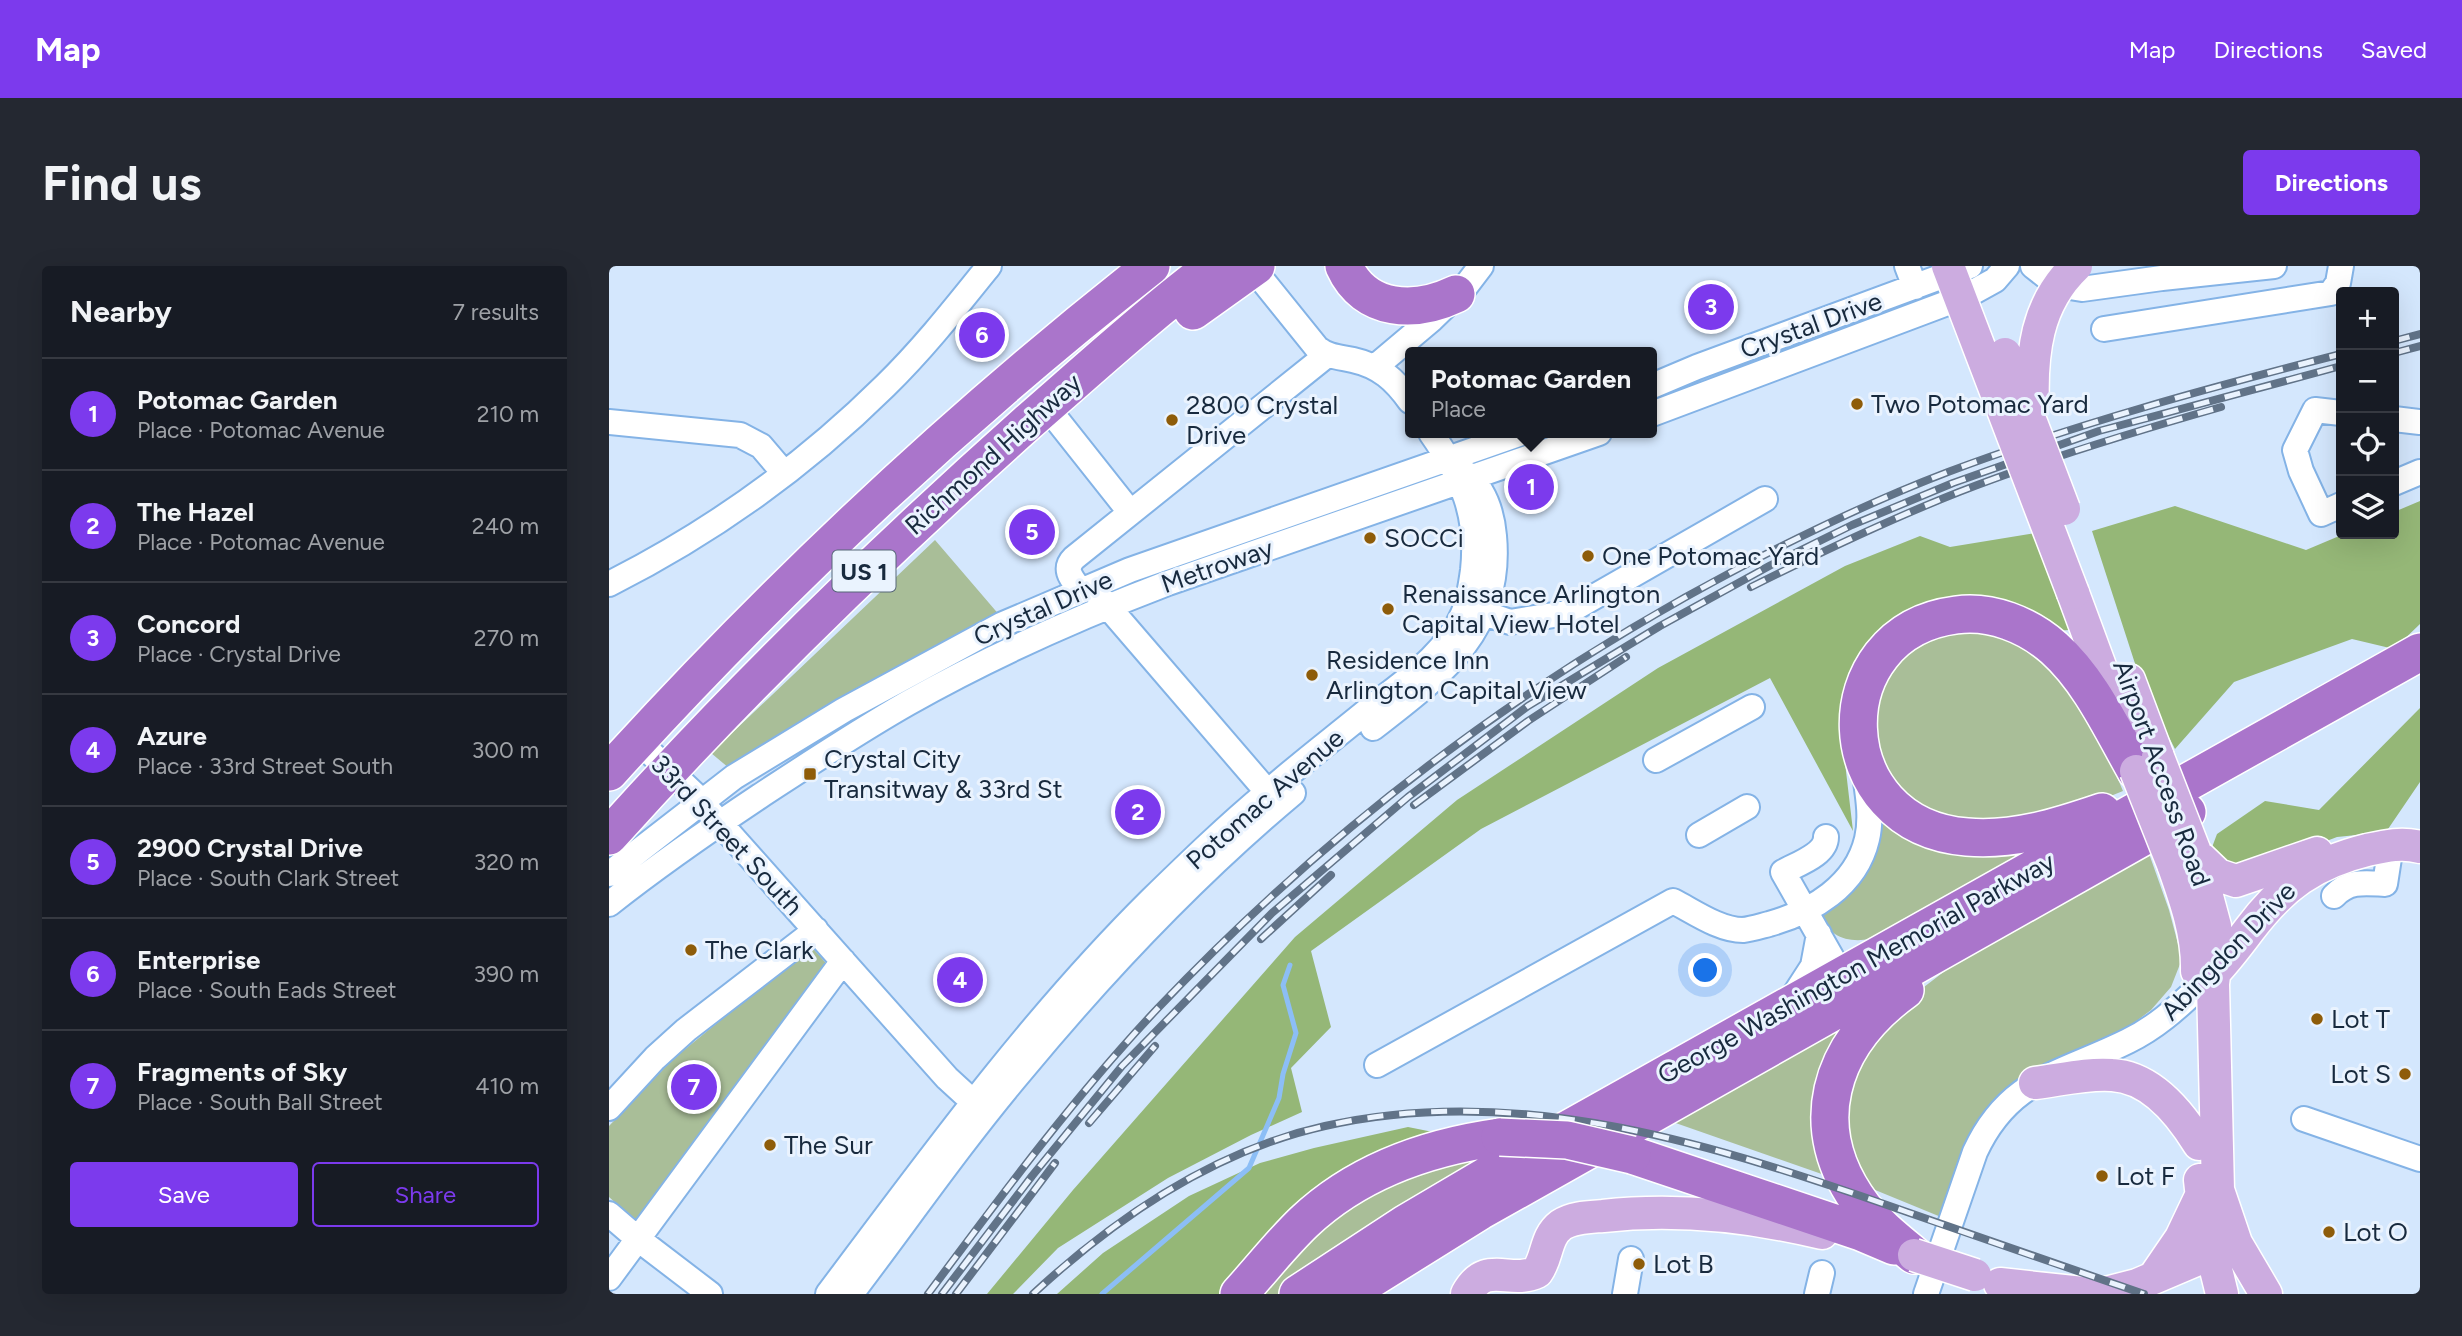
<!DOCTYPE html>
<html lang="en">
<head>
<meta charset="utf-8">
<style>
  :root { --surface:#171b24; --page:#242831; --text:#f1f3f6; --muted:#9ea1a6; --line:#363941; --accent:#7c3aed }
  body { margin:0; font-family:Figtree,sans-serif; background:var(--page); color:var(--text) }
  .controls { position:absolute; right:21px; top:21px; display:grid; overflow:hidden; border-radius:7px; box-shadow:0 7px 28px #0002 }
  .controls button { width:63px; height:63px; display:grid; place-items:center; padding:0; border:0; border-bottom:2px solid var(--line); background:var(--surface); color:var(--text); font:35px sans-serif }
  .you { position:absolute; left:1097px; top:705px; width:24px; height:24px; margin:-18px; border:5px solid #fff; border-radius:50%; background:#1a73e8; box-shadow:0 0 0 10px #1a73e833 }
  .badge { display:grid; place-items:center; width:46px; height:46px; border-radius:50%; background:var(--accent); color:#fff; font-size:23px; font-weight:700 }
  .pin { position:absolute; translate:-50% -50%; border:4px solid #fff; box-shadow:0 2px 7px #0006 }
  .popup { position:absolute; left:796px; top:81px; width:252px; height:91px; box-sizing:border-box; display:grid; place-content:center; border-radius:7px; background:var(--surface); filter:drop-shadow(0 2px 5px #0005); font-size:23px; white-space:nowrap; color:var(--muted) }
  .popup b { font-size:26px; color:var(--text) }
  .popup::after { content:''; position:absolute; left:50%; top:100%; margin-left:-14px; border:14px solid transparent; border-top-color:var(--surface) }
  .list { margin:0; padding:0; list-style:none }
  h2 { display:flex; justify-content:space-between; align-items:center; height:91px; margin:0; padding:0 28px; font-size:30px }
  h2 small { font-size:23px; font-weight:400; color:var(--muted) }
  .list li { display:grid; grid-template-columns:46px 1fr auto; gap:21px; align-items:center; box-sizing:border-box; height:112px; padding:0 28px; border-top:2px solid var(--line) }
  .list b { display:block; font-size:26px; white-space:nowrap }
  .list p { margin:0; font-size:23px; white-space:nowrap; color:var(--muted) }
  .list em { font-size:23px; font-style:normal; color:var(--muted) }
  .actions { display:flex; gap:14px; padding:21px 28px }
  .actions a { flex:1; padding:16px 0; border:2px solid var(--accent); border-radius:7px; text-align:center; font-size:24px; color:var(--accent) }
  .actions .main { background:var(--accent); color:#fff }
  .icon { flex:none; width:38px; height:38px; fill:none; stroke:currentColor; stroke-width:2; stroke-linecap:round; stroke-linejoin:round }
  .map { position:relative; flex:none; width:1811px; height:1028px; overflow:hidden; border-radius:7px }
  header { display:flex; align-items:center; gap:42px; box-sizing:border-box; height:98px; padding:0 35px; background:var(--accent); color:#fff }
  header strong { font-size:33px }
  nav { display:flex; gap:38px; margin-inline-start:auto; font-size:24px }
  .intro { display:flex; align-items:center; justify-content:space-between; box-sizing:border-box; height:168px; padding:0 42px }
  h1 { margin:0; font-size:49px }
  .button { padding:18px 32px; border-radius:7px; background:var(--accent); color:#fff; font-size:24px; font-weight:700 }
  main { display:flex; gap:42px; padding:0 42px }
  aside { flex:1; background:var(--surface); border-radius:7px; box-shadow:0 7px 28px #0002 }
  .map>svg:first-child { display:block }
</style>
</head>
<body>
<header>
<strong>Map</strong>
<nav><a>Map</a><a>Directions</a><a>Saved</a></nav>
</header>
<div class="intro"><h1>Find us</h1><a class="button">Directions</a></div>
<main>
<aside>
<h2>Nearby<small>7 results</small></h2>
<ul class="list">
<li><span class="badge">1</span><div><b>Potomac Garden</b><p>Place · Potomac Avenue</p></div><em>210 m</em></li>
<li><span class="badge">2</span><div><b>The Hazel</b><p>Place · Potomac Avenue</p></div><em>240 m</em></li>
<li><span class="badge">3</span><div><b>Concord</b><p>Place · Crystal Drive</p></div><em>270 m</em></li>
<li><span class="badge">4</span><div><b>Azure</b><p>Place · 33rd Street South</p></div><em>300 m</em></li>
<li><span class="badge">5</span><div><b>2900 Crystal Drive</b><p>Place · South Clark Street</p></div><em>320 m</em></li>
<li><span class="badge">6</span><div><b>Enterprise</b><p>Place · South Eads Street</p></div><em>390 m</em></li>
<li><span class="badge">7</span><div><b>Fragments of Sky</b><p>Place · South Ball Street</p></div><em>410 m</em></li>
</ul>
<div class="actions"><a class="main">Save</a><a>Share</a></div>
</aside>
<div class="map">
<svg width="1811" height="1028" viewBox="0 0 1811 1028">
  <rect width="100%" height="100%" fill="#d4e7fd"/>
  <path fill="#a9be98" d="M 326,274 L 392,351 L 120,502 L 102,487 Z
    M 1340,358 L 1426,378 L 1488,463 L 1514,525 L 1447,552 L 1329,558 L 1274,517 L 1258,471 L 1264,419 L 1294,378 Z
    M 1266,550 L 1430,578 L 1261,673 C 1239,677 1218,671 1213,647 Z
    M 1538,582 L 1560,644 L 1573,693 L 1562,721 L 1542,744 L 1509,769 L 1411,813 L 1388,830 L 1363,871 L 1332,951 L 1254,919 L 1233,858 L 1239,811 L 1272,754 L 1345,698 Z
    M 202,680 L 222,703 L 30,958 L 0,931 L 0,860 L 63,794 Z
    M 1293,717 L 1245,762 L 1227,913 L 1058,854 Z
    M 899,887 L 674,1028 L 644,1028 L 712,958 L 818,898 Z"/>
  <path fill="#95b777" d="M 1811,235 L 1811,358 L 1785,383 L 1743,373 L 1625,416 L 1566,483 L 1532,416 L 1483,265 L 1566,240 L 1697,284 L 1735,268 L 1785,268 L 1785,246 Z
    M 1426,267 L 1460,364 L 1447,365 L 1396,336 L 1343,330 L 1290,352 L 1246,394 L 1233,471 L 1244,565 L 1161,412 L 872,563 L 702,685 L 722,761 L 682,802 L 693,846 L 642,869 L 559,912 L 449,982 L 404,1028 L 378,1028 L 464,924 L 686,671 L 848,534 L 1049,402 L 1236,300 L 1311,270 L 1341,281 Z
    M 1811,442 L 1811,516 L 1777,566 L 1728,571 L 1668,594 L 1617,599 L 1602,584 L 1608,568 L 1656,535 L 1710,544 Z
    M 799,861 L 829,867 L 619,1028 L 448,1028 L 494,987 L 580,930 L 651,897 L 705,882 Z"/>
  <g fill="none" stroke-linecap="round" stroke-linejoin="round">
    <path stroke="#8cbef6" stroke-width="5" d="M 493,1028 L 640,902 L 670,832 L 674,808 L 687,767 L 674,719 L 681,699"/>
    <g stroke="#84b3e6" stroke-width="28">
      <path id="minor" d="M 636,0 L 654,15 L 708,82 C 719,91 731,91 744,94 C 771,100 786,114 801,135
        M 1298,0 L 1306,21
        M 1424,0 L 1448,19 L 1473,23 L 1553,12 L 1665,0
        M 1495,63 L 1722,27 L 1729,17 L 1732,0
        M 766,101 L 823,53 L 856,21 L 872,0
        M 1043,120 L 1088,101 L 1361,0
        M 437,140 L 521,246
        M 1732,147 L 1706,144 L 1686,184 L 1692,205 L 1712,248 L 1732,239
        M 1043,148 L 1357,30 L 1386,14 L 1398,0
        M 1785,153 L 1811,156
        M 0,156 L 131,169 L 152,180 L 175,207
        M 1785,217 L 1811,206
        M 0,318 C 101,267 195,200 276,120 C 314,83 347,41 380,0
        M 472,325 C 464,314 453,304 465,292 L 718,89
        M 489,329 L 668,537
        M 858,341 L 901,356 L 957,347 L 1156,233
        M 764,462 C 831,410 894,365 885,270 C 883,246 875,224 858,208
        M 29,475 L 85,528 L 338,812 L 374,845
        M 1047,494 L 1143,441
        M 1090,569 L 1138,541
        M 1217,571 C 1217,589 1188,598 1174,606 L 1233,710 L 1235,724
        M 0,608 L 125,511 L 235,444 L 392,359 L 521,304 L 913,167
        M 1725,630 C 1740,614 1756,617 1776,618 L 1782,579
        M 0,638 C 48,600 100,564 151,530 C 200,498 248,466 299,437 C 382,390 470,351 559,317 L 990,167
        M 1182,734 L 1204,700 L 1210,668
        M 768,799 L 1064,635 C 1084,645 1110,664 1134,664 C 1143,663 1152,660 1160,658 C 1203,646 1247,620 1258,573 C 1263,552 1259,530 1256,509
        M 0,842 L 46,792 L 77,764 L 207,664
        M 1695,853 L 1811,893
        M 0,948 L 29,973 L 101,1028
        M 0,1012 L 234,695
        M 219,1028 C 321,892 421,754 542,634 C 580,597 618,560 659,526 C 693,496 729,469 764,440 C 797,414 837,388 854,348 C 860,334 862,319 864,304 C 870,249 853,211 822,167
        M 242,1028 C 299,953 352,876 413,804 C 495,705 585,610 684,527
        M 1016,1028 L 1022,993
        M 1208,1028 L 1213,1007
        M 1317,1028 L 1366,886 C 1400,812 1453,808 1519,775 C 1546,762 1567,743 1588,723"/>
    </g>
    <g stroke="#fff" stroke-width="35">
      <path id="major" d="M 1464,327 L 1512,457
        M 1520,414 L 1549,491
        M 1586,586 L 1606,660 L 1608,684 L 1604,718 L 1609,924 L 1627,977 L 1657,1028
        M 1586,587 L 1609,609 L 1627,615 L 1708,587
        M 1564,598 C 1576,632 1589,668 1588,705
        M 1602,710 C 1616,696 1628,680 1640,664 C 1673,620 1705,597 1758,584 C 1776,580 1793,576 1811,581
        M 1426,817 C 1451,814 1478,807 1503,809 C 1542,811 1571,847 1590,878
        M 1591,914 L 1596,959 L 1613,1028
        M 1546,1010 L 1572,972 L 1592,930
        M 1391,1018 L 1483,1028
        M 858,1028 C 877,993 900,1019 928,1006 C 939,991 936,971 952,959 C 964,951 981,951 994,950 C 1067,942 1142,950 1213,967
        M 1493,1028 L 1528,1019 L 1622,979"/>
    </g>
    <g stroke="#fff" stroke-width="40">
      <path id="highway" d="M 735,0 C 756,47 807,47 847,28
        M 584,45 L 647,0
        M 0,506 C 166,323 347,153 542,0
        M 1493,546 C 1449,561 1405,575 1358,571 C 1217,560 1213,366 1347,349 C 1382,344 1419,359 1445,382 C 1481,414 1503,463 1527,505
        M 0,570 C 133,422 270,289 418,157 C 479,104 539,49 604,0
        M 1296,724 C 1220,779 1194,862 1254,941 C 1269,960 1287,974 1305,989
        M 1023,889 L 1252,966 L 1285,980
        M 630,1028 C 652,1004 672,978 695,956 C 749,905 819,881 891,871
        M 689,1028 L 796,958 L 913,889 L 1811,386
        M 738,1028 L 871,945 L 1578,546"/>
    </g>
    <use href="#minor" stroke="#fff" stroke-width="24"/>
    <use href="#major" stroke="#ccace0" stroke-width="32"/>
    <use href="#highway" stroke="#aa75cb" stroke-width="37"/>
    <g stroke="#617388" stroke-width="8">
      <path id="rail" d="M 1785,75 L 1811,68
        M 1785,87 L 1811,80
        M 1142,321 C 1210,287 1279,254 1350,226 C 1435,193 1524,166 1612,141
        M 805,539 L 919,455 L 1017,391
        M 652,673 L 722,609
        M 480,857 L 546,780
        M 319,1028 C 392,930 465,831 549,742 C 720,562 913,416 1132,301 C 1199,266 1268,233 1339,206 C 1467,158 1599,122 1732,88
        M 333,1028 L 423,910 L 513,800 L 663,647 L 799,531 L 919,440 L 1051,360 L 1162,299 L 1243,259 L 1344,217 L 1490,165 L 1732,100
        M 347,1028 L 446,897
        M 424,1028 C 506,952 604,885 716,860 C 913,815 1113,881 1298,946 C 1377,974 1456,1001 1535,1028"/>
    </g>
    <use href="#rail" stroke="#eaf3fe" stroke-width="5" stroke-dasharray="16" stroke-linecap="butt"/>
    <g stroke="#fff" stroke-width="35" stroke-linecap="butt">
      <path id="major-bridge" d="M 1339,0 L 1464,327
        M 1396,88 L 1455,243
        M 1424,140 C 1422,88 1427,38 1467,0
        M 1549,491 L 1586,586
        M 1527,505 L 1564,598
        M 1305,989 L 1366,1009"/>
    </g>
    <g stroke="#fff" stroke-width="40" stroke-linecap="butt">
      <path id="highway-bridge" d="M 891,871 L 958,874 L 1023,889"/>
    </g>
    <use href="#major-bridge" stroke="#ccace0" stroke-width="32"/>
    <use href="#highway-bridge" stroke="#aa75cb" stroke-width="37"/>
  </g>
  <g fill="#8e5c09" stroke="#eaf3fe" stroke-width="2.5">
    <circle cx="1248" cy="138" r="7"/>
    <circle cx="563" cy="154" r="7"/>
    <circle cx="761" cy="272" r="7"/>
    <circle cx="979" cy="290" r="7"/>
    <circle cx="779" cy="343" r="7"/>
    <circle cx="703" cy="409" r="7"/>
    <rect x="194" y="501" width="14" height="14" rx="3.5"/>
    <circle cx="82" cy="684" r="7"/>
    <circle cx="1708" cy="753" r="7"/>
    <circle cx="1796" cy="808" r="7"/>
    <circle cx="161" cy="879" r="7"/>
    <circle cx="1493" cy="910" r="7"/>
    <circle cx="1720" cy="966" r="7"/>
    <circle cx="1030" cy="998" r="7"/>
  </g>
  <g text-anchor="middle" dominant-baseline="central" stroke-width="6" stroke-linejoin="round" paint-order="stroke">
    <rect fill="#eaf3fe" stroke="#576678" stroke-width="2" x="223.5" y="284.5" width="63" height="41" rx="5"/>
    <g font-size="24" font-weight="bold" fill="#182a3e">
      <text x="255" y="305">US 1</text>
    </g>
    <g font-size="26" fill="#182a3e" stroke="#eaf3fe">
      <text transform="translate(1202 59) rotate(-20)">Crystal Drive</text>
      <text transform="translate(384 188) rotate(-42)">Richmond Highway</text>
      <text transform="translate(608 300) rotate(-19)">Metroway</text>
      <text transform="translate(434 342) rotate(-24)">Crystal Drive</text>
      <text transform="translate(1553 507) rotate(70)">Airport Access Road</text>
      <text transform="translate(656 533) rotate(-41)">Potomac Avenue</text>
      <text transform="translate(118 569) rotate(47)">33rd Street South</text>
      <text transform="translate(1619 685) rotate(-46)">Abingdon Drive</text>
      <text transform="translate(1247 702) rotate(-29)">George Washington Memorial Parkway</text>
    </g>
    <g font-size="26" fill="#182a3e" stroke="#eaf3fe" text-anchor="start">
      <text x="1262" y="138">Two Potomac Yard</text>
      <text x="577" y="139">2800 Crystal<tspan x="577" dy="30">Drive</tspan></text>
      <text x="775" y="272">SOCCi</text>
      <text x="993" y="290">One Potomac Yard</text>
      <text x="793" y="328">Renaissance Arlington<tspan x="793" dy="30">Capital View Hotel</tspan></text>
      <text x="717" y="394">Residence Inn<tspan x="717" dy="30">Arlington Capital View</tspan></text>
      <text x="215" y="493">Crystal City<tspan x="215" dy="30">Transitway &amp; 33rd St</tspan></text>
      <text x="96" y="684">The Clark</text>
      <text x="1722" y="753">Lot T</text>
      <text x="1782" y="808" text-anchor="end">Lot S</text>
      <text x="175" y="879">The Sur</text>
      <text x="1507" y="910">Lot F</text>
      <text x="1734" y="966">Lot O</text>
      <text x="1044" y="998">Lot B</text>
    </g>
  </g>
</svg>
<div class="controls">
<button>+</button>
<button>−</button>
<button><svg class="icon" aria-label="locate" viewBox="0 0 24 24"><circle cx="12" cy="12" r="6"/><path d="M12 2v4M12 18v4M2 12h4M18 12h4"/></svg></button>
<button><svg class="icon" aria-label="layers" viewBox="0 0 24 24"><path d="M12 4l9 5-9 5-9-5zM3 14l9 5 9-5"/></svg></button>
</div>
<div class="you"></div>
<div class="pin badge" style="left:922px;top:221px">1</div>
<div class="popup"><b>Potomac Garden</b>Place</div>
<div class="pin badge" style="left:529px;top:546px">2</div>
<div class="pin badge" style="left:1102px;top:41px">3</div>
<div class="pin badge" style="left:351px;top:714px">4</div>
<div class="pin badge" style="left:423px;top:266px">5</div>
<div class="pin badge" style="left:373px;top:69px">6</div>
<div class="pin badge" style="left:85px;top:821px">7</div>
</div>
</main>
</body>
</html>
